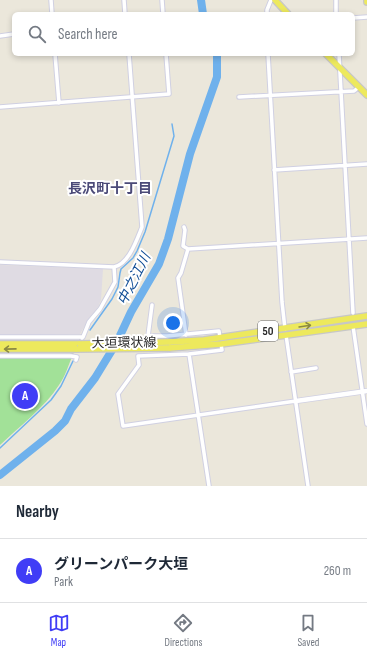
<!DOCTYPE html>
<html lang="en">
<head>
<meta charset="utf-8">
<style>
  :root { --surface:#fff; --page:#f6f6f7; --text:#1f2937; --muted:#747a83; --line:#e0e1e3; --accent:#403df6 }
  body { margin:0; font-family:"Sofia Sans Condensed","Noto Sans JP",sans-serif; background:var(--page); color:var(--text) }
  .you { position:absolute; left:173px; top:323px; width:14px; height:14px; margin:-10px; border:3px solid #fff; border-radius:50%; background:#1a73e8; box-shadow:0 0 0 6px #1a73e833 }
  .badge { display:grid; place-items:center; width:26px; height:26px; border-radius:50%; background:var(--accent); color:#fff; font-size:13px; font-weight:700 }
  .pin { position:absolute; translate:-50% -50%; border:2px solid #fff; box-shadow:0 1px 4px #0006 }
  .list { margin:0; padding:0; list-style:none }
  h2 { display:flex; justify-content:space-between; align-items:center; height:52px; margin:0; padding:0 16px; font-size:17px }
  h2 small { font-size:13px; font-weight:400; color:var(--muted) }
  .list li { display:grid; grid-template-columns:26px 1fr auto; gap:12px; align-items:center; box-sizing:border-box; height:64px; padding:0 16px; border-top:1px solid var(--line) }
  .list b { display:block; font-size:15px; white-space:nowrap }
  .list p { margin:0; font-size:13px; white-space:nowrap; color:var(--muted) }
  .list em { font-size:13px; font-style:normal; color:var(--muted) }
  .icon { flex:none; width:22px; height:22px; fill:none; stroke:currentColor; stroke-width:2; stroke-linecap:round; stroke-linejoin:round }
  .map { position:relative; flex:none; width:367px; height:486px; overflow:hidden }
  .search { position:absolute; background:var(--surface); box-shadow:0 2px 6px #0003; left:12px; right:12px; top:12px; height:44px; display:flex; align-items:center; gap:10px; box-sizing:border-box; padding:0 14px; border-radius:6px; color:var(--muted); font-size:15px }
  .sheet { height:116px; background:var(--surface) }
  nav { display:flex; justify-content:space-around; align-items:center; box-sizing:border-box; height:56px; border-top:1px solid var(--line); background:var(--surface); font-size:11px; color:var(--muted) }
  nav a { display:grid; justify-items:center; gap:2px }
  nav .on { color:var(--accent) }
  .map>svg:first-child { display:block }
</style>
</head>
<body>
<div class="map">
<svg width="367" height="486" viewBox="0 0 367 486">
  <rect width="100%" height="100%" fill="#ebe7db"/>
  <path fill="#dfdbe3" d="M 0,265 L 103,269 L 101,300 L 97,309 L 89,318 L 80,334 L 0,336 Z"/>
  <path fill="#a2e198" d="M 72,357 C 68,366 65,377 59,385 C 44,408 20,426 0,445 L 0,358 Z"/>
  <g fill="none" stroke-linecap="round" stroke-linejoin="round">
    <path stroke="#6fb1ec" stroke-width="1.5" d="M 90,330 L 112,299 L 118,287 L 120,273 L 121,269 L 133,258 L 137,251 L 145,232 L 174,136 L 172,124
      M 0,448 L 51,400 L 61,386 L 73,361"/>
    <path stroke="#6fb1ec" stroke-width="8" d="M 201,0 L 203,14
      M 0,475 L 55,431 L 65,421 L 71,409 L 95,378 L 117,342 L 131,312 L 159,264 L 168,239 L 190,154 L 217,77 L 217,54"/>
    <path stroke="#c4c1b7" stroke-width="3.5" stroke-dasharray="3.5 2" stroke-linecap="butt" d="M 71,356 L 82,338"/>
    <g stroke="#d0d0e2" stroke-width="5.5">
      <path id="minor" d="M 51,0 L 52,14
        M 124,0 L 125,14
        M 162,0 L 163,14
        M 336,0 L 336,14
        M 267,14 L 267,10 L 271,0
        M 353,18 L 367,17
        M 0,36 L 14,34
        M 55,54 L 59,103
        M 268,54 L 282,302 L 285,329
        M 339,54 L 353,313
        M 239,97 L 354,91 L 359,87
        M 0,107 L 169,94 L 166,54
        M 274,170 L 367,164
        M 184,227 L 185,230 L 183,246 L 188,249 L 181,273 L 178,278 L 186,335
        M 188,249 L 367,238
        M 0,262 L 114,267 L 115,282 L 100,309 L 89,322 L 83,337
        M 114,267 C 129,264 137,239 142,227 L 129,54
        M 152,305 L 148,336 L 167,336 L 219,331 L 220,338
        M 353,326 L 367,424
        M 286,335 L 308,486
        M 0,337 L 83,337 L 82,338
        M 221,344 L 222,350 L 189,354 L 138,356 L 139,365 L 118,394 L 123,426 L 296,401
        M 189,354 L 209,486
        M 0,356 L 71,356 L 77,357 L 76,360
        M 291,372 L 316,368"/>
    </g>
    <g stroke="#d0d0e2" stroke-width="6">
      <path id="tertiary" d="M 296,401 L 367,391"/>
    </g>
    <g stroke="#c7c7c7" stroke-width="8">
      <path id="primary" d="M 275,0 L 288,14
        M 367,0 L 367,2
        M 326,54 L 367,95
        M 169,342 L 204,340 L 367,316
        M 0,344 L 80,344
        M 169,348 L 221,344 L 367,324
        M 0,349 L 77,349"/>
    </g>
    <use href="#minor" stroke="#fff" stroke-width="3.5"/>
    <use href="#tertiary" stroke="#fff" stroke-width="4.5"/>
    <use href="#primary" stroke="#ede95d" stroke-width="5.5"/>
    <g stroke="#c7c7c7" stroke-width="8" stroke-linecap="butt">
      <path id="primary-bridge" d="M 80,344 L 169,342
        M 77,349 L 169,348"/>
    </g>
    <use href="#primary-bridge" stroke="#ede95d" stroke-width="5.5"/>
  </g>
  <defs><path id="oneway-shaft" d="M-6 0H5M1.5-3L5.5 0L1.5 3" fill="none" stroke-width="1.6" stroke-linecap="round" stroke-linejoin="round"/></defs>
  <g stroke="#8b8943">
    <use href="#oneway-shaft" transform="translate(305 326) rotate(-9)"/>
    <use href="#oneway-shaft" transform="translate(10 349) rotate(179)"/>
  </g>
  <g text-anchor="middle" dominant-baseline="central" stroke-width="4" stroke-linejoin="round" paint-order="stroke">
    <rect fill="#fff" stroke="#696969" stroke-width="1" x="258" y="321" width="20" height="20" rx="3"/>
    <g font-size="12" font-weight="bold" fill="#292929">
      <text x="268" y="331">50</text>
    </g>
    <g font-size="13" fill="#292929" stroke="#fff">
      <text transform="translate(124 343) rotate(-1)">大垣環状線</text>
    </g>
    <g font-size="14" font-weight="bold" fill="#4b4a78" stroke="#fff">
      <text x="110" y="188">長沢町十丁目</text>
    </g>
    <g font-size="14" font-style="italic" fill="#104d96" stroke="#fff">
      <text transform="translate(134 279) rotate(-63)">中之江川</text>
    </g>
  </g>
</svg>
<div class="you"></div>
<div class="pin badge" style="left:25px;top:396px">A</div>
<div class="search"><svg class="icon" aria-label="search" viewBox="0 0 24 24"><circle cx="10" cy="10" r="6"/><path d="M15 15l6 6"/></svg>Search here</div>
</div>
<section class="sheet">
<h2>Nearby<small></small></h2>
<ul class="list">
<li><span class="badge">A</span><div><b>グリーンパーク大垣</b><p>Park</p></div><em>260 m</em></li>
</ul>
</section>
<nav>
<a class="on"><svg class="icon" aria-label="map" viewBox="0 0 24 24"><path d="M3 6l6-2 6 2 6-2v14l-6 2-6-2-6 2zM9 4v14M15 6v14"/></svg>Map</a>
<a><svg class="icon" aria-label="directions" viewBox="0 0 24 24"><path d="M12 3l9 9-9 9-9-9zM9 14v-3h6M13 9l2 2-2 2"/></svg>Directions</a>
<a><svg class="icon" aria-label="saved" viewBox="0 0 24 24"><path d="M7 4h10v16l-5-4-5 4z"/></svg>Saved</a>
</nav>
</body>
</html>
